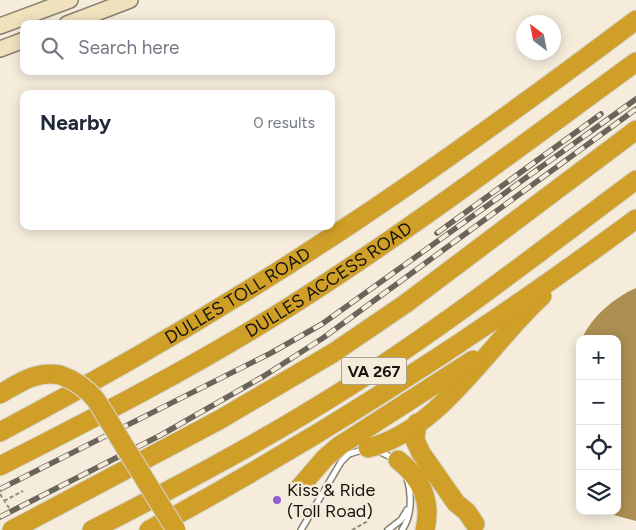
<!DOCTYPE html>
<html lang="en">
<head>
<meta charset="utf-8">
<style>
  :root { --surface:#fff; --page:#f2f2f3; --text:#1f2937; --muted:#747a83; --line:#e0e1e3 }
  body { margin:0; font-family:Figtree,sans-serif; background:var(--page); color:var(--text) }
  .controls { position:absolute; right:15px; bottom:15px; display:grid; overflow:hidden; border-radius:10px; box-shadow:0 2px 12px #0003 }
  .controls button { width:45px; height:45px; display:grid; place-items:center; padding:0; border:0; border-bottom:1px solid var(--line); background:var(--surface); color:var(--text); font:25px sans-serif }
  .compass { position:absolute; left:516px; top:15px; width:45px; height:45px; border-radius:50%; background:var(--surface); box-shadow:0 2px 12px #0003; rotate:328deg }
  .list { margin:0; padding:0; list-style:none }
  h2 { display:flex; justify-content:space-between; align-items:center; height:65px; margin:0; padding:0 20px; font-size:21px }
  h2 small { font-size:16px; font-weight:400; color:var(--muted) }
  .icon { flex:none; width:28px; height:28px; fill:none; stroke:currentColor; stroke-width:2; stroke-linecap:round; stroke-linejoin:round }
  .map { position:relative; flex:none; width:636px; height:530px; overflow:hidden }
  .search { position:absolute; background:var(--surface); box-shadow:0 2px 12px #0003; left:20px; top:20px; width:315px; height:55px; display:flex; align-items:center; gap:12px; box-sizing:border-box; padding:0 18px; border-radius:10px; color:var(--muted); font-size:19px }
  .panel { position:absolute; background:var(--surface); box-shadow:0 2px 12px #0003; left:20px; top:90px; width:315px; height:140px; border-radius:10px }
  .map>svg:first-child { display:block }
</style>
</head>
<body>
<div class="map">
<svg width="636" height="530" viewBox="0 0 636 530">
  <rect width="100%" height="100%" fill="#f5ecdb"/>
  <path fill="#ad8f52" d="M 636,288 L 636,521 L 599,511 L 617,511 L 617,339 L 582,339 C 591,317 615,297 636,288 Z"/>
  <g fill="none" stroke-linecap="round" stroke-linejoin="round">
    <g stroke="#888071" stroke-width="8">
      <path id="service" d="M 378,451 L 395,459
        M 301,530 L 341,462 L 349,454 L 365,449
        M 388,530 L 401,520 L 407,510
        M 402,530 C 412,516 412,494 407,478"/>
    </g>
    <g stroke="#888071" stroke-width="18">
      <path id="secondary" d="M 67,24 L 130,0
        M 0,26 L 70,0
        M 0,49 L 24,40"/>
    </g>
    <g stroke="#d5d5d4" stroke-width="21">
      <g id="motorway">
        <path d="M 0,394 C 19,383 37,370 60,375"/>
        <path d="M 417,423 L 415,440 L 421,453 L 456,503 L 467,512 L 475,524"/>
        <path id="s1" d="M 0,432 C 121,368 240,298 354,222 C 450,158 543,90 636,20"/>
        <path d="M 368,448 C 440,431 489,344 542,296"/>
        <path d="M 398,460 C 421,478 432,500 425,530"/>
        <path id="s2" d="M 0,466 C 98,416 196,366 289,307 C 409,231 522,145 636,62"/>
        <path d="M 300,487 L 325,458 L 339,446 L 473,360"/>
        <path d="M 12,530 L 219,420 L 333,353 L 405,304 L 636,130"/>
        <path d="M 92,530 C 180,485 267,439 350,386 C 449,323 542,250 636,180"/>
        <path d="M 149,530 C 319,438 481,334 636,219"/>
      </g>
    </g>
    <path stroke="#908a7e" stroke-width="2" stroke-dasharray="4 2.5" stroke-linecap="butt" d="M 0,494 L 9,508
      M 4,501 L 23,491
      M 352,530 L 368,521"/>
    <use href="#service" stroke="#fff" stroke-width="5"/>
    <use href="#secondary" stroke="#f1e2be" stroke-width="15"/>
    <use href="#motorway" stroke="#d09f27" stroke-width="19"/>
    <g stroke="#6a645a" stroke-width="5.5">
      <path id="rail" d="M 437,233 L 601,114
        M 0,489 L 271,353 L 322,324 L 636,99
        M 0,517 L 161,435 L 264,376 L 323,338 L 636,109"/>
    </g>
    <use href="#rail" stroke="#f5ecdb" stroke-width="4" stroke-dasharray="11" stroke-linecap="butt"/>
    <g stroke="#d5d5d4" stroke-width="21" stroke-linecap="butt">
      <path id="motorway-bridge" d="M 60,375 C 75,380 86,388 96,400 L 176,530"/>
    </g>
    <use href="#motorway-bridge" stroke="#d09f27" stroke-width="19"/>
  </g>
  <circle fill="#945cd4" stroke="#f5ecdb" stroke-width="2" cx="277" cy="500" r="5"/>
  <g text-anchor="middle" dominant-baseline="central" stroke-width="5" stroke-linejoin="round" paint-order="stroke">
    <rect fill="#f5ecdb" stroke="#5a564c" stroke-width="1" x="341.5" y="357.5" width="65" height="27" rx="4"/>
    <g font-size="16" font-weight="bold" fill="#18150f">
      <text x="374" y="371">VA 267</text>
    </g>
    <g font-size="18" fill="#18150f" stroke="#f5ecdb">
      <text stroke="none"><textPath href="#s2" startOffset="378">DULLES ACCESS ROAD</textPath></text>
      <text stroke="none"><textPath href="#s1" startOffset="274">DULLES TOLL ROAD</textPath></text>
    </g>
    <g font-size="18" fill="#18150f" stroke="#f5ecdb" text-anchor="start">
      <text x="287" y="490">Kiss &amp; Ride<tspan x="287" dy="21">(Toll Road)</tspan></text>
    </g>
  </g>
</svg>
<div class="controls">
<button>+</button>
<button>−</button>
<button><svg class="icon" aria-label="locate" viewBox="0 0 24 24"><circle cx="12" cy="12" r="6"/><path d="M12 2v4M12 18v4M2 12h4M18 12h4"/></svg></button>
<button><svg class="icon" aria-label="layers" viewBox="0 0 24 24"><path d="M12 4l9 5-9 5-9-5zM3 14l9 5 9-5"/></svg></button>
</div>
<svg class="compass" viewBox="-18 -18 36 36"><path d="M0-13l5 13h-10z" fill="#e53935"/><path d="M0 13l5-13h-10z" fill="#747a83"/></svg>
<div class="search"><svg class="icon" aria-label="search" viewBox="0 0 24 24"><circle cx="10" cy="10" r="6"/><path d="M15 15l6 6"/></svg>Search here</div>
<section class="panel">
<h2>Nearby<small>0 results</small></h2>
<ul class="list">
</ul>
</section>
</div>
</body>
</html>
